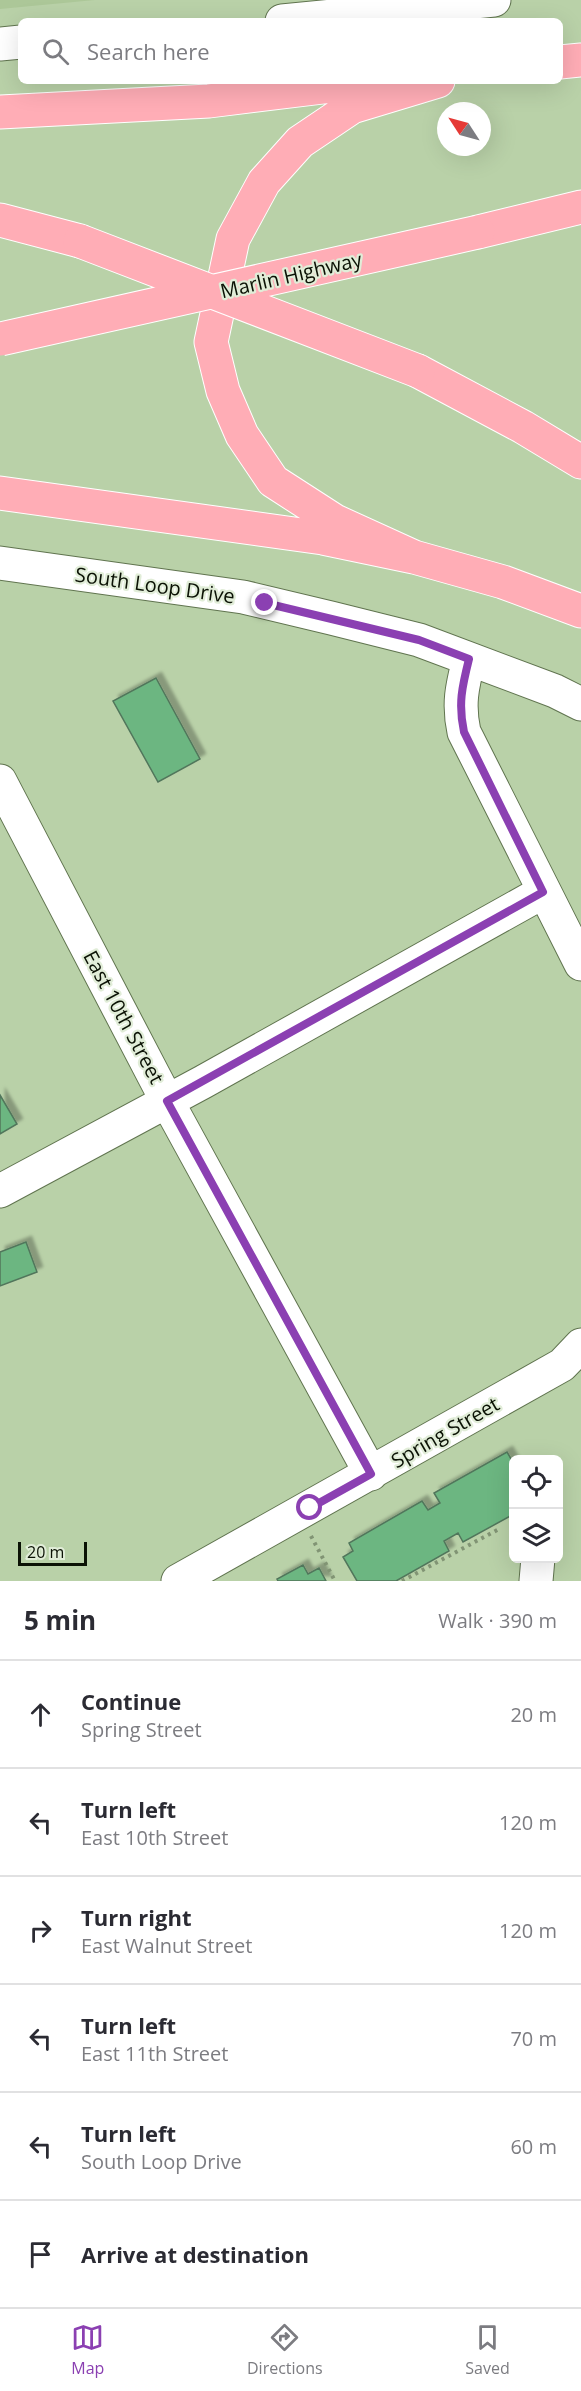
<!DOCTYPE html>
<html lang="en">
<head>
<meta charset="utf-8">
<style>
  :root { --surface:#fff; --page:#f2f2f3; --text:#2b2b33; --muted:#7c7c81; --line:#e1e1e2; --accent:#8b40b2 }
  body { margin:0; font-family:"Open Sans",sans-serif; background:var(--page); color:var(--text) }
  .controls { position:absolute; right:18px; bottom:18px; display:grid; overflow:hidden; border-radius:9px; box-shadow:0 6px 24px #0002 }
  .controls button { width:54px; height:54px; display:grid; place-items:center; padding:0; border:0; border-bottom:2px solid var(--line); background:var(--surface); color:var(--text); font:30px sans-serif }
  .compass { position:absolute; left:437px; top:102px; width:54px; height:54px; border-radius:50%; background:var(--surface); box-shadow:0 6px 24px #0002; rotate:306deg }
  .scale { position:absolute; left:18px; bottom:15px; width:69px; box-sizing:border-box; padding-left:6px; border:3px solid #0b1205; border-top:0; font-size:16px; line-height:21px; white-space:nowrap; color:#0b1205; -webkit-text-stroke:4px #e1edd8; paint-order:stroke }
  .stop { position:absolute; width:18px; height:18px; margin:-14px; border:4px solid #8b40b2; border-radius:50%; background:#fff }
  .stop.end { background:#8b40b2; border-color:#fff; box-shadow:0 2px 6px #0008 }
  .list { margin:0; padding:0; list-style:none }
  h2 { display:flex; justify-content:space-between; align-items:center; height:78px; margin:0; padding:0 24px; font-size:26px }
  h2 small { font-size:20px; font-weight:400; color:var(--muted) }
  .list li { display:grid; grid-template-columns:39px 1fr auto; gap:18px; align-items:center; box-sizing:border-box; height:108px; padding:0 24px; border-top:2px solid var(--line) }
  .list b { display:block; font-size:22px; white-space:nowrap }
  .list p { margin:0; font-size:20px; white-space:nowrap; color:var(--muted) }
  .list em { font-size:20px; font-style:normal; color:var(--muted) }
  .icon { flex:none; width:33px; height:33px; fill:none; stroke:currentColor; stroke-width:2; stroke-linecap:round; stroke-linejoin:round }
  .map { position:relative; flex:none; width:581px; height:1581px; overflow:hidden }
  .search { position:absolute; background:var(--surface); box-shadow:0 6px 24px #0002; left:18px; right:18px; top:18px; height:66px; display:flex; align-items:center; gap:15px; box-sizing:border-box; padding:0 21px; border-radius:9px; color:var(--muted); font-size:22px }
  .sheet { height:726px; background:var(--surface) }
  nav { display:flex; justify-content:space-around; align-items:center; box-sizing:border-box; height:84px; border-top:2px solid var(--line); background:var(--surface); font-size:16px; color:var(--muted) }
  nav a { display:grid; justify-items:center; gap:3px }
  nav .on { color:var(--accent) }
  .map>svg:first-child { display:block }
</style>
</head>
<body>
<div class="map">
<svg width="581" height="1581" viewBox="0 0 581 1581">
  <defs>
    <filter id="shadow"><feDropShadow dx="5.5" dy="-5.5" stdDeviation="1.5" flood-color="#0004"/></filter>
  </defs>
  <rect width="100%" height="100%" fill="#b9d1a8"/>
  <path fill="#acc798" d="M 0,0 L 95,0 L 0,9 Z"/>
  <path fill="#6cb681" stroke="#51765b" stroke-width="1.5" filter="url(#shadow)" d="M 156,678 L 200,759 L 158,782 L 113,701 Z
    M 0,1095 L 17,1124 L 0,1134 Z
    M 26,1242 L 37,1272 L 0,1286 L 0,1252 Z
    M 507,1452 L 514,1464 L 514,1514 L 463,1542 L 458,1533 L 444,1541 L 449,1551 L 396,1581 L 357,1581 L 343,1557 L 353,1551 L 349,1543 L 422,1501 L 428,1510 L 440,1503 L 434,1493 Z
    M 303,1565 L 308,1574 L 319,1568 L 326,1581 L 278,1581 L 277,1579 Z"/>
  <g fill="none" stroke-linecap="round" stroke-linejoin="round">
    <g stroke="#60744f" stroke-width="35">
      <path id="minor" d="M 282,21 L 494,0
        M 0,44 L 21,42
        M 0,563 L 243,597 L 331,618 L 419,640 L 555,691 L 581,704
        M 469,659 C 462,687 458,704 464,732 L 581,964
        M 0,781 L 167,1101 L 371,1474
        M 0,1191 L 203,1082 L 543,892
        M 178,1581 L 562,1365 L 581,1345
        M 536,1581 L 538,1558"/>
    </g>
    <g stroke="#fff" stroke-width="35">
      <path id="highway" d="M 560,62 L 581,60
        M 0,112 L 209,101 L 372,81
        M 0,220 L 80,241
        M 478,232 L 581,207
        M 418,371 L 523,427 L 581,462
        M 0,493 L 323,538 L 414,557 L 503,582 L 581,611
        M 414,557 L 335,521 L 273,481 L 242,435 L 223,391 L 211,342 L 233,239 L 264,182 L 300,142 L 352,107 L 438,81"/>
    </g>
    <path stroke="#819474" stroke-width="4" stroke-dasharray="3 4.5" stroke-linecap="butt" d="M 311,1536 L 335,1581
      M 402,1581 L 499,1529"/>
    <use href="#minor" stroke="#fff" stroke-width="33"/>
    <use href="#highway" stroke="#ffadb6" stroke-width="33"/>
    <g stroke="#fff" stroke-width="35" stroke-linecap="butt">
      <path id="highway-bridge" d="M 80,241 L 418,371
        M 1,339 L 478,232"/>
    </g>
    <use href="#highway-bridge" stroke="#ffadb6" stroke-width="33"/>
  </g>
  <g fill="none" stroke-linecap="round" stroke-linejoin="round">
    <path stroke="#8b40b2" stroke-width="8" d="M 265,603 L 419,640 L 469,659 C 462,687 458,704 464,732 L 543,892 L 167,1101 L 371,1474 L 310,1508"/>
  </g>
  <g text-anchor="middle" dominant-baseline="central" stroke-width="4.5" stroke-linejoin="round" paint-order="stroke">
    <g font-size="20" fill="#0b1205" stroke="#e1edd8">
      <text transform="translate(291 275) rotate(-13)">Marlin Highway</text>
      <text transform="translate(155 585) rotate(8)">South Loop Drive</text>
      <text transform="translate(124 1017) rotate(62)">East 10th Street</text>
      <text transform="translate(445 1432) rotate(-30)">Spring Street</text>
    </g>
  </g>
</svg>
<div class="controls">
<button><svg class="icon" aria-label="locate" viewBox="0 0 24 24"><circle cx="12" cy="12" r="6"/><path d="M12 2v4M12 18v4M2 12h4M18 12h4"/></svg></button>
<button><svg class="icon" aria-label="layers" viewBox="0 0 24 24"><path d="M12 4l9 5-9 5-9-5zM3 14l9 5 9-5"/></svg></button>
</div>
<svg class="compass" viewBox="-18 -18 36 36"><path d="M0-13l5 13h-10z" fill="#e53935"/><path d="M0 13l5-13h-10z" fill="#7c7c81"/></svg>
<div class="scale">20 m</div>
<div class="stop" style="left:310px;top:1508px"></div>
<div class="stop end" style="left:265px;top:603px"></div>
<div class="search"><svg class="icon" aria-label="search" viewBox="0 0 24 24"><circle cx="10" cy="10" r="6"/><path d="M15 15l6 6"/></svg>Search here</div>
</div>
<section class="sheet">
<h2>5 min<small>Walk · 390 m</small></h2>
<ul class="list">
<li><svg class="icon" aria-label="ahead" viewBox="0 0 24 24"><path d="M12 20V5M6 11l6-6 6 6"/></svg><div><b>Continue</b><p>Spring Street</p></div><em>20 m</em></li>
<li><svg class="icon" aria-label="left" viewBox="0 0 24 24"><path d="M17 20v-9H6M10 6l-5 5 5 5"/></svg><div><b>Turn left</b><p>East 10th Street</p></div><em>120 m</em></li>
<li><svg class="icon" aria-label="right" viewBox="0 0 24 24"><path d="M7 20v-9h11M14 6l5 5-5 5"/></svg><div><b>Turn right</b><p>East Walnut Street</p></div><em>120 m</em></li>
<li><svg class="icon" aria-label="left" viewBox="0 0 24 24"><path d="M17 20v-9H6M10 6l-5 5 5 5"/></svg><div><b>Turn left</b><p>East 11th Street</p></div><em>70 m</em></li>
<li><svg class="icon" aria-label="left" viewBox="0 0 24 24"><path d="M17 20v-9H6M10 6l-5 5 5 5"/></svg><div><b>Turn left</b><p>South Loop Drive</p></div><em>60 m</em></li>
<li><svg class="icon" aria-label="arrive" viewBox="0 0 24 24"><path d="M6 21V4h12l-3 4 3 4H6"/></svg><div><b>Arrive at destination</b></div></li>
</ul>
</section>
<nav>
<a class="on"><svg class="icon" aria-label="map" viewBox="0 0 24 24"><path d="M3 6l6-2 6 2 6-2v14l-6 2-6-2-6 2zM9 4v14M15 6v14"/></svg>Map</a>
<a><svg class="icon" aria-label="directions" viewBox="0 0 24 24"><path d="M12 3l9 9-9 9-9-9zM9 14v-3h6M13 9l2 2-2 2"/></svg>Directions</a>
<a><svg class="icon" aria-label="saved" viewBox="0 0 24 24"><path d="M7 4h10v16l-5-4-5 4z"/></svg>Saved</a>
</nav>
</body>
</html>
